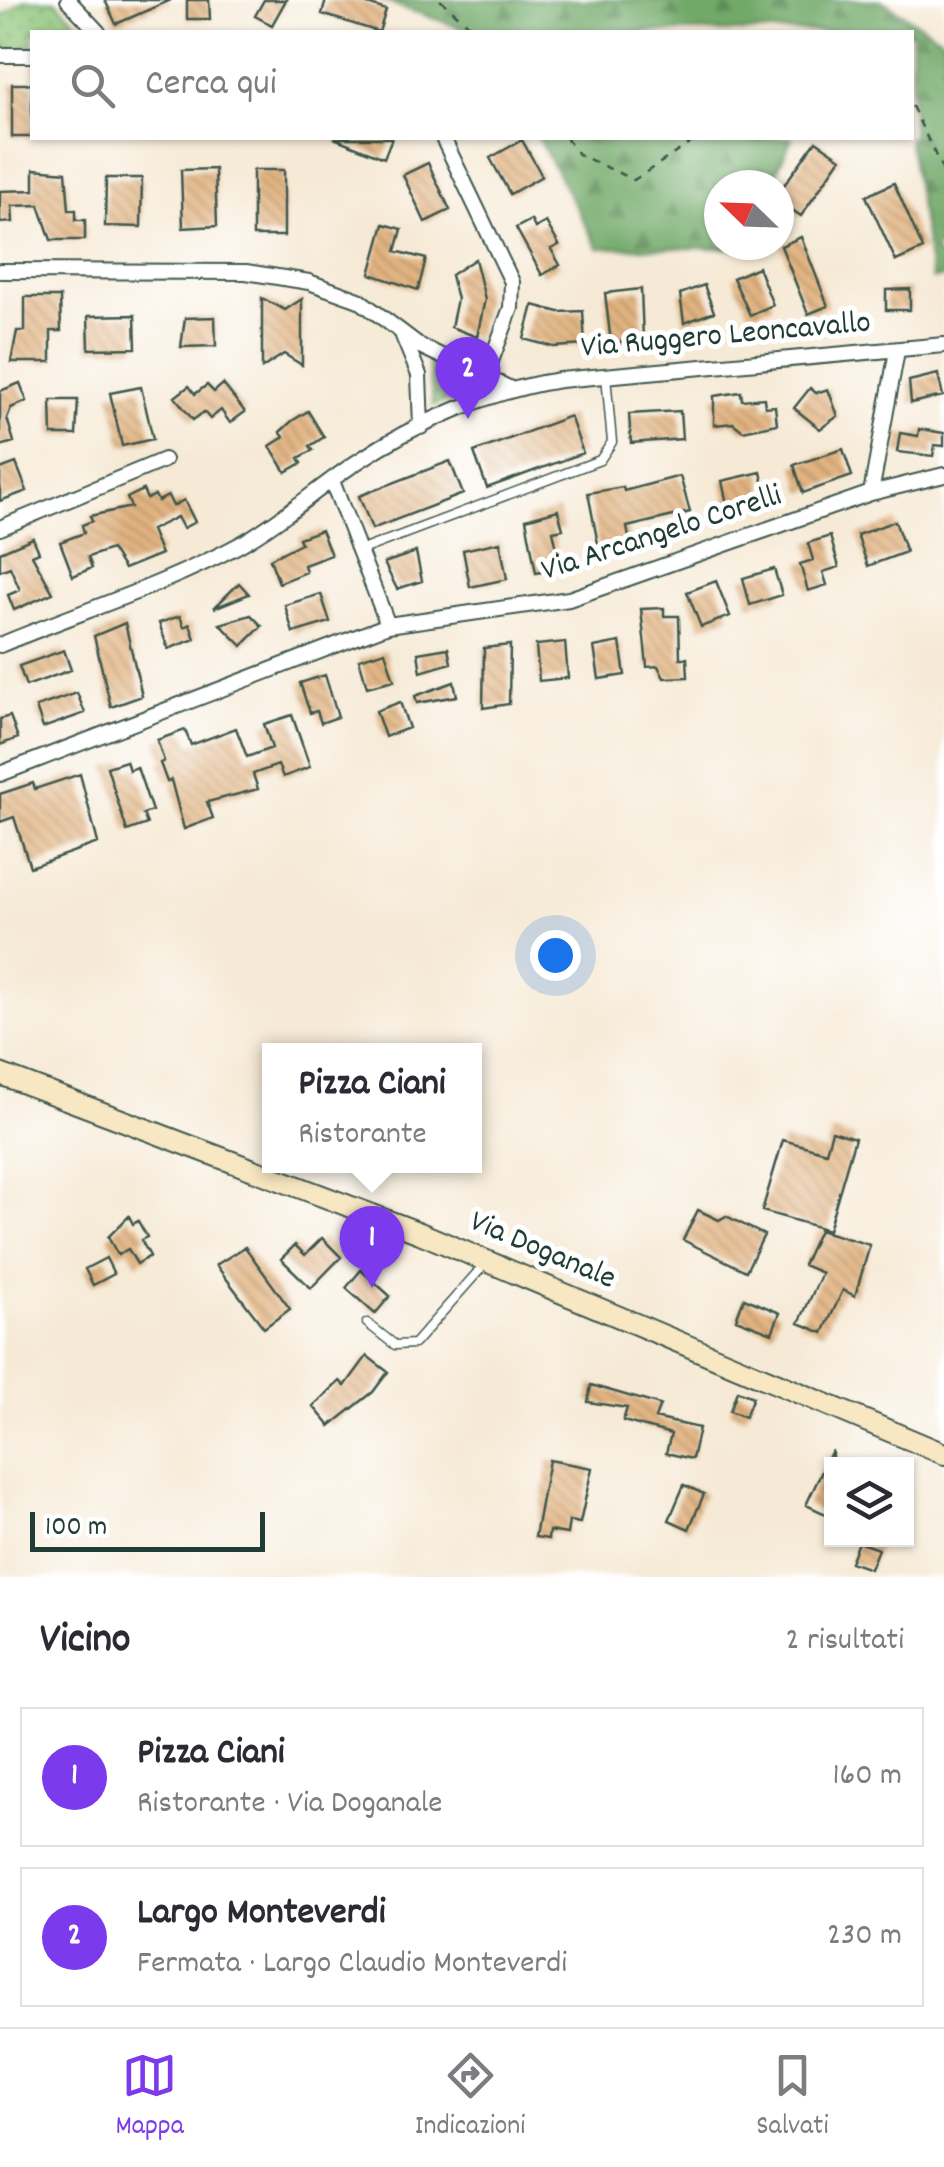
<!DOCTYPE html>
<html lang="it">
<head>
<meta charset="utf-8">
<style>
  :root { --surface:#fff; --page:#f2f2f3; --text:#2b2b33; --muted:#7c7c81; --line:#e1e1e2; --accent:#7c3aed }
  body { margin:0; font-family:Dekko,sans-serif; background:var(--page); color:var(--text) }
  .controls { position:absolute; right:30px; bottom:30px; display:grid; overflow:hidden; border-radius:0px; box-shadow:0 2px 8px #0004 }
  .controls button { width:90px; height:90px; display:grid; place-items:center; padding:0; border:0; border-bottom:2px solid var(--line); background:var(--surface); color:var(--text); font:50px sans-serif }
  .compass { position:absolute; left:704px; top:170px; width:90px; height:90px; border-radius:50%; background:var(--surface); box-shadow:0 2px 8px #0004; rotate:293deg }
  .scale { position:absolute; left:30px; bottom:25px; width:235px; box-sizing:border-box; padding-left:10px; border:5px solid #1f3d34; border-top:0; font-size:28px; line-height:35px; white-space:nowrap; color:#1f3d34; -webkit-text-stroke:8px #fff; paint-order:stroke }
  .you { position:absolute; left:555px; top:955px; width:35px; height:35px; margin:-25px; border:8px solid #fff; border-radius:50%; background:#1a73e8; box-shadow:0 0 0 15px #1a73e833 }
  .badge { display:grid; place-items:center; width:65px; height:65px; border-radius:50%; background:var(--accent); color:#fff; font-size:32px; font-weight:700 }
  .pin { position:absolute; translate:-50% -82px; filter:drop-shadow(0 2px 5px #0008) }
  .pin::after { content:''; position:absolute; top:52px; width:35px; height:30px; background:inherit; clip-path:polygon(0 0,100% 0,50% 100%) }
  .popup { position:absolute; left:262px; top:1043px; width:220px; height:130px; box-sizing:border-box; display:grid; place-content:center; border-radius:0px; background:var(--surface); filter:drop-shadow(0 2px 8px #0005); font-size:32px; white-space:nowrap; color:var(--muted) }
  .popup b { font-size:38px; color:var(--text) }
  .popup::after { content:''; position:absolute; left:50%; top:100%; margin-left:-20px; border:20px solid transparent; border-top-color:var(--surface) }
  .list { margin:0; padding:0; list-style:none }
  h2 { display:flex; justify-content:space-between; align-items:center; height:130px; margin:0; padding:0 40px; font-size:42px }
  h2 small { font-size:32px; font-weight:400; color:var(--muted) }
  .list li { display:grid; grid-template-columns:65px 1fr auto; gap:30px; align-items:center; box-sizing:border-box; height:140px; margin:0 20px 20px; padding:0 20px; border:2px solid var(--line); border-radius:0px }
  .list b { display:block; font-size:38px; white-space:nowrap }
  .list p { margin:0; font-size:32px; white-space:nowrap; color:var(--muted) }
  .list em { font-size:32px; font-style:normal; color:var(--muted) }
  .icon { flex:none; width:55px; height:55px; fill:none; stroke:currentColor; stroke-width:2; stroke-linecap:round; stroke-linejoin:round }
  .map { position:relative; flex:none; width:944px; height:1577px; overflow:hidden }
  .search { position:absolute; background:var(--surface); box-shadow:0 2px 8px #0004; left:30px; right:30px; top:30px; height:110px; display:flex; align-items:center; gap:25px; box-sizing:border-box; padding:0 35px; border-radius:0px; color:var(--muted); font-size:38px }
  .sheet { height:450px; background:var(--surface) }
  nav { display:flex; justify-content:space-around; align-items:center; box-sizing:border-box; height:140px; border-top:2px solid var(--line); background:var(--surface); font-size:28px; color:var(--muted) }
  nav a { display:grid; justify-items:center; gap:5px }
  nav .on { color:var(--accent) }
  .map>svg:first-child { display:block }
</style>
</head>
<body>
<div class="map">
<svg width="944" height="1577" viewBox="0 0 944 1577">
  <defs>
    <pattern id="green-dots" width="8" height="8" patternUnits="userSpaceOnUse" patternTransform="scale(2.5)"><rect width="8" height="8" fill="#8cc376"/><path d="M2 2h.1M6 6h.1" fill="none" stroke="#72a062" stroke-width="1.8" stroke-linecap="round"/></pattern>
    <pattern id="forest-firs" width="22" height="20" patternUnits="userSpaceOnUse" patternTransform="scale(2.5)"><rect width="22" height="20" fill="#71a967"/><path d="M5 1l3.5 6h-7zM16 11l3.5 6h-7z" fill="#5c8b56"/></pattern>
    <pattern id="building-back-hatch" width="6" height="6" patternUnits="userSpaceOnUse" patternTransform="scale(2.5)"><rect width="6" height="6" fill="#e3b481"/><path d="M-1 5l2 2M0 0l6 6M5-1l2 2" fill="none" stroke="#b7946a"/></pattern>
  </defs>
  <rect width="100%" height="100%" fill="#fff"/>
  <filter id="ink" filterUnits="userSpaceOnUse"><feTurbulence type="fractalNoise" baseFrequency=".01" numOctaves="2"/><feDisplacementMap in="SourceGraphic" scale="20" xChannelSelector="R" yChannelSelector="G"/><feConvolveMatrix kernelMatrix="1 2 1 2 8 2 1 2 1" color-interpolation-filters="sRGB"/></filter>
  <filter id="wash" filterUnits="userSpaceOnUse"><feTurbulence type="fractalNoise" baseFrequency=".0048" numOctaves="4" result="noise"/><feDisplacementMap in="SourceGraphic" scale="40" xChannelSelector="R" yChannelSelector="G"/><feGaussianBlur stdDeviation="2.25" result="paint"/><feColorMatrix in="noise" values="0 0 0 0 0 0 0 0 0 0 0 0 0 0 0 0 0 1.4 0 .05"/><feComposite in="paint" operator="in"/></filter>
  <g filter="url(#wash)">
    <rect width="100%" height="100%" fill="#f6ead6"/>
    <path fill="url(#green-dots)" stroke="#568055" stroke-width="2.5" d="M 24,0 L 55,0 L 87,32 L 32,32 L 32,49 L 0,49 L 0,18 Z
      M 429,363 L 483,387 L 433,406 Z"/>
    <path fill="url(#forest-firs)" stroke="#48734e" stroke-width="2.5" d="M 381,0 L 881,0 L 944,40 L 944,247 L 939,244 L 933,251 L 944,260 L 944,277 L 932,279 L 908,138 L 912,138 L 912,32 L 472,32 Z
      M 538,138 L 792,138 L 771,185 L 719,185 L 719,245 L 744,245 L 743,248 L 598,248 Z"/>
    <g id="blocks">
      <path fill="url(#building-back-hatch)" d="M 105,0 L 171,0 L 116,24 Z
        M 187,0 L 209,0 L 210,19 L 187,19 Z
        M 264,0 L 286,0 L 272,25 L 255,16 Z
        M 326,0 L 356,0 L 386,10 L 379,32 L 322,14 Z
        M 12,84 L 32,84 L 32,137 L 12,137 Z
        M 334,138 L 392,138 L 384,158 Z
        M 522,140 L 542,176 L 510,194 L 490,158 Z
        M 816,141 L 841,158 L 801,216 L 779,201 L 779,192 Z
        M 428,163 L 450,210 L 425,222 L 403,175 Z
        M 34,169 L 66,172 L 69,210 L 76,210 L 76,220 L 85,220 L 85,240 L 51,240 L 39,205 L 12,206 L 13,222 L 0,223 L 0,191 L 34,190 Z
        M 215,169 L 217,226 L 183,228 L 181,170 Z
        M 253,170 L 284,170 L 284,236 L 253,236 Z
        M 106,178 L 142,178 L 141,227 L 105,226 Z
        M 894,183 L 923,249 L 896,261 L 866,196 Z
        M 531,220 L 535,228 L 546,222 L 559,245 L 551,249 L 560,265 L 542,275 L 516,228 Z
        M 384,224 L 402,229 L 396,251 L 426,259 L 418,290 L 370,274 Z
        M 801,237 L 828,306 L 808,314 L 781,246 Z
        M 475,259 L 485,299 L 477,337 L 451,327 L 457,299 L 451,275 Z
        M 758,267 L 773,305 L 750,315 L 733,278 Z
        M 704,285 L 714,312 L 684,323 L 680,294 Z
        M 641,289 L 643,339 L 611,343 L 605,293 Z
        M 910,289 L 910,310 L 886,310 L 886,290 Z
        M 25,297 L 60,297 L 61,331 L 51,331 L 51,362 L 11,362 L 17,331 L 25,331 Z
        M 262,298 L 285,310 L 302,299 L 302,365 L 284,354 L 262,368 Z
        M 533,305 L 559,312 L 583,311 L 585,345 L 554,347 L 524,339 Z
        M 135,315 L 136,348 L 89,349 L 88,316 Z
        M 215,317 L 216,346 L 181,347 L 185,318 Z
        M 938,374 L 943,396 L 911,403 L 909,381 Z
        M 20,383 L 27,401 L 11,408 L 7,418 L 14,442 L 0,446 L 0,391 Z
        M 223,384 L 245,412 L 230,423 L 221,410 L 210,419 L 204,412 L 193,420 L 175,397 L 189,386 L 195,394 L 207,385 L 214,392 Z
        M 141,387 L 153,439 L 122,446 L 110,393 Z
        M 810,388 L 816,393 L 828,389 L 838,416 L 820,429 L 794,408 Z
        M 741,392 L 742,400 L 764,398 L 765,407 L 775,406 L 777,424 L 743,431 L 733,423 L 714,425 L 714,396 Z
        M 51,400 L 78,400 L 76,435 L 52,435 Z
        M 308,411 L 324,437 L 310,446 L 313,450 L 299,458 L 302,463 L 286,472 L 270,446 L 284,437 L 280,432 L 292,421 Z
        M 680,411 L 682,439 L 631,443 L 629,414 Z
        M 570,416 L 583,453 L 487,488 L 474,452 Z
        M 919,429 L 944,433 L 944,446 L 935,445 L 933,456 L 897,452 L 900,433 L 918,436 Z
        M 843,449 L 852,476 L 803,493 L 794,465 Z
        M 450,461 L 463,494 L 372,529 L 359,496 Z
        M 16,463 L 27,491 L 0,501 L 0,469 Z
        M 761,472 L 766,495 L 727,504 L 722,481 Z
        M 680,476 L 690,512 L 627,527 L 632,553 L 601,559 L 588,493 L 623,487 L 624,491 Z
        M 143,490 L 147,499 L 155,495 L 158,501 L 168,496 L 173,506 L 184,500 L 195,522 L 183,528 L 177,517 L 151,530 L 161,554 L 124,569 L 111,549 L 88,557 L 92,568 L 73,576 L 60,542 L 84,533 L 82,525 L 92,521 L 90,516 L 131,507 L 127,498 Z
        M 558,510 L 563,529 L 553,531 L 561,568 L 536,573 L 526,519 Z
        M 895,521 L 906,552 L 868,566 L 857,535 Z
        M 321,530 L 331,555 L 304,565 L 306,572 L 279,583 L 270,559 L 301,543 L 299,538 Z
        M 830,536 L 839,567 L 823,572 L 827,585 L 808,591 L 800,564 L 813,560 L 808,543 Z
        M 33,538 L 39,552 L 32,555 L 53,593 L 14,610 L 8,595 L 20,590 L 10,567 L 0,571 L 0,552 Z
        M 500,542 L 507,579 L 470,587 L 463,550 Z
        M 416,552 L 422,581 L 397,589 L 384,563 Z
        M 774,569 L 782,595 L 750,605 L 743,578 Z
        M 716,581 L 730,616 L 701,627 L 687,592 Z
        M 239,583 L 249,594 L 214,608 Z
        M 321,594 L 330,622 L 293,633 L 285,605 Z
        M 664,608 L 664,616 L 679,616 L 680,658 L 687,658 L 688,677 L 664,678 L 658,666 L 647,667 L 641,609 Z
        M 251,615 L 262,626 L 242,646 L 220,624 Z
        M 180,616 L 184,627 L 190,624 L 195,639 L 168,649 L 159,623 Z
        M 125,623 L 142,696 L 111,707 L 94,636 Z
        M 565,642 L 568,678 L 539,681 L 536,645 Z
        M 620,642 L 625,675 L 599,679 L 594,647 Z
        M 510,645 L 509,704 L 483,708 L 484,648 Z
        M 448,648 L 451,663 L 421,672 L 418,653 Z
        M 64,650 L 71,670 L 26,686 L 19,666 Z
        M 385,651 L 394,680 L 367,687 L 359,659 Z
        M 325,675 L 338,717 L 321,723 L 317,711 L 310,713 L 300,683 Z
        M 454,682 L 457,696 L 417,703 L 415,696 Z
        M 77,693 L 85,713 L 43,728 L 36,707 Z
        M 400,702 L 409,728 L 385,737 L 376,711 Z
        M 292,715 L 310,767 L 283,777 L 278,765 L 253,774 L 258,789 L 207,802 L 213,818 L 184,829 L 171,780 L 167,782 L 160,763 L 164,761 L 157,740 L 185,730 L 191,745 L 236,728 L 247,757 L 272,748 L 264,724 Z
        M 10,716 L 18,738 L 0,745 L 0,719 Z
        M 126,761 L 129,770 L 137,767 L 152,811 L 143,814 L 147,824 L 127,831 L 107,767 Z
        M 80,774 L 98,843 L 30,867 L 14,817 L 0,822 L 0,794 L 33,783 L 35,789 Z
        M 832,1131 L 855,1138 L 828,1230 L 762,1211 L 783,1140 L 826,1152 Z
        M 698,1210 L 719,1220 L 726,1216 L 764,1235 L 746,1271 L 683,1240 Z
        M 129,1216 L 133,1224 L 138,1221 L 147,1237 L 141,1240 L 150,1256 L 137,1264 L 128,1249 L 118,1255 L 108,1237 Z
        M 819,1230 L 870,1245 L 855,1296 L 843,1290 L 823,1333 L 799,1323 L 822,1273 L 803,1265 Z
        M 322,1238 L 341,1257 L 311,1288 L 281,1259 L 295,1245 L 305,1255 Z
        M 245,1247 L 290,1309 L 264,1328 L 216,1265 Z
        M 106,1258 L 114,1274 L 93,1285 L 85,1269 Z
        M 361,1270 L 390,1296 L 375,1314 L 346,1288 Z
        M 744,1298 L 780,1313 L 772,1333 L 736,1319 Z
        M 367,1356 L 388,1372 L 373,1392 L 330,1426 L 313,1406 L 340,1381 L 345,1386 Z
        M 591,1385 L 660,1405 L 655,1418 L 699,1428 L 692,1459 L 666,1453 L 671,1434 L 623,1421 L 627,1408 L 588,1402 Z
        M 737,1391 L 753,1397 L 745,1417 L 730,1411 Z
        M 832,1450 L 832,1517 L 806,1505 Z
        M 549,1460 L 592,1468 L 580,1523 L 569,1521 L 567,1534 L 549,1531 L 548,1539 L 535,1537 Z
        M 684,1485 L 704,1494 L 689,1529 L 669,1520 Z
        M 858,1542 L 878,1549 L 870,1569 L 850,1562 Z"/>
    </g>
  </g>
  <g filter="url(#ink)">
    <use href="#blocks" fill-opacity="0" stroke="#3f574c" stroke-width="2.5"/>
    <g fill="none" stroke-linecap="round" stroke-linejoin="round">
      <g stroke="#3f574c" stroke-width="11">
        <path id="lane" d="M 359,551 L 600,460 L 612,442 L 606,376
          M 367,1323 L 395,1345 L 414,1344 L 484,1265"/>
      </g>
      <g stroke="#3f574c" stroke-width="18">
        <path id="street" d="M 68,0 L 98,32
          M 0,55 L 32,55
          M 443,138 L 512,282 L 511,308 L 485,377
          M 0,271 L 246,272 L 309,282 L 359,300 L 420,346 L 513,390
          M 403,336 L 419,375 L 421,427
          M 332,481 L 388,625
          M 871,493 L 897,351
          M 0,528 L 164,460
          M 0,645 C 79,612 163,586 239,545 C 282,521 316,489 357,462 C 415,423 491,390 560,380 L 944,345
          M 0,774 L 388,625 L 569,599 L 871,493 L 944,475"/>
      </g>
      <g stroke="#3f574c" stroke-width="24">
        <path id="secondary" d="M 0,1074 L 420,1233 L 944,1454"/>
      </g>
      <path stroke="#3f574c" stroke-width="2.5" stroke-dasharray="8 8" stroke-linecap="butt" d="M 440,0 L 478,32
        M 912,106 L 944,173
        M 566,138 L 578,154 L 634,180 L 698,138"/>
      <use href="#lane" stroke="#fff" stroke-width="8"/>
      <use href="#street" stroke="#fff" stroke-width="14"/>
      <use href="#secondary" stroke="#f8e7c3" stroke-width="20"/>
    </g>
  </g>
  <g text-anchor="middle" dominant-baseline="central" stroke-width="10" stroke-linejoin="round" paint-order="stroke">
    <g font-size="32" fill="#1f3d34" stroke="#fff">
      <text transform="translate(726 337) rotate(-5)">Via Ruggero Leoncavallo</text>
      <text transform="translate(662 535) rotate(-18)">Via Arcangelo Corelli</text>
      <text transform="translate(542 1252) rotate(23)">Via Doganale</text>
    </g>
  </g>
</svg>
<div class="controls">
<button><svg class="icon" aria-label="layers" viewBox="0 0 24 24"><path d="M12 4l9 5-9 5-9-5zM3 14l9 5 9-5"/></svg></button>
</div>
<svg class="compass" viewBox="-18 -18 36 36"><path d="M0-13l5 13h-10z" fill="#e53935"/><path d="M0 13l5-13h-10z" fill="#7c7c81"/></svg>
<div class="scale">100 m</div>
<div class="you"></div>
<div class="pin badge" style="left:372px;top:1288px">1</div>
<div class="popup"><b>Pizza Ciani</b>Ristorante</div>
<div class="pin badge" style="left:468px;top:419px">2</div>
<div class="search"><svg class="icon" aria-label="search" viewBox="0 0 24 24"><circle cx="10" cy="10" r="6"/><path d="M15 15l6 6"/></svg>Cerca qui</div>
</div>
<section class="sheet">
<h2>Vicino<small>2 risultati</small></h2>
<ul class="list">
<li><span class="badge">1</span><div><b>Pizza Ciani</b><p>Ristorante · Via Doganale</p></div><em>160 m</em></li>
<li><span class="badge">2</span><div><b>Largo Monteverdi</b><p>Fermata · Largo Claudio Monteverdi</p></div><em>230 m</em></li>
</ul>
</section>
<nav>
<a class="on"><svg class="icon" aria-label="map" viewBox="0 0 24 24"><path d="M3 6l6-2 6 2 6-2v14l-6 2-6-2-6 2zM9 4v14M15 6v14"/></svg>Mappa</a>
<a><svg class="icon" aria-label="directions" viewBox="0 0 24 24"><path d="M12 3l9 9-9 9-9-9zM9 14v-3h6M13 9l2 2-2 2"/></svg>Indicazioni</a>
<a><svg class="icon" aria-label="saved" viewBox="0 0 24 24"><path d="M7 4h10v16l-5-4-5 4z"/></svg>Salvati</a>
</nav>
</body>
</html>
